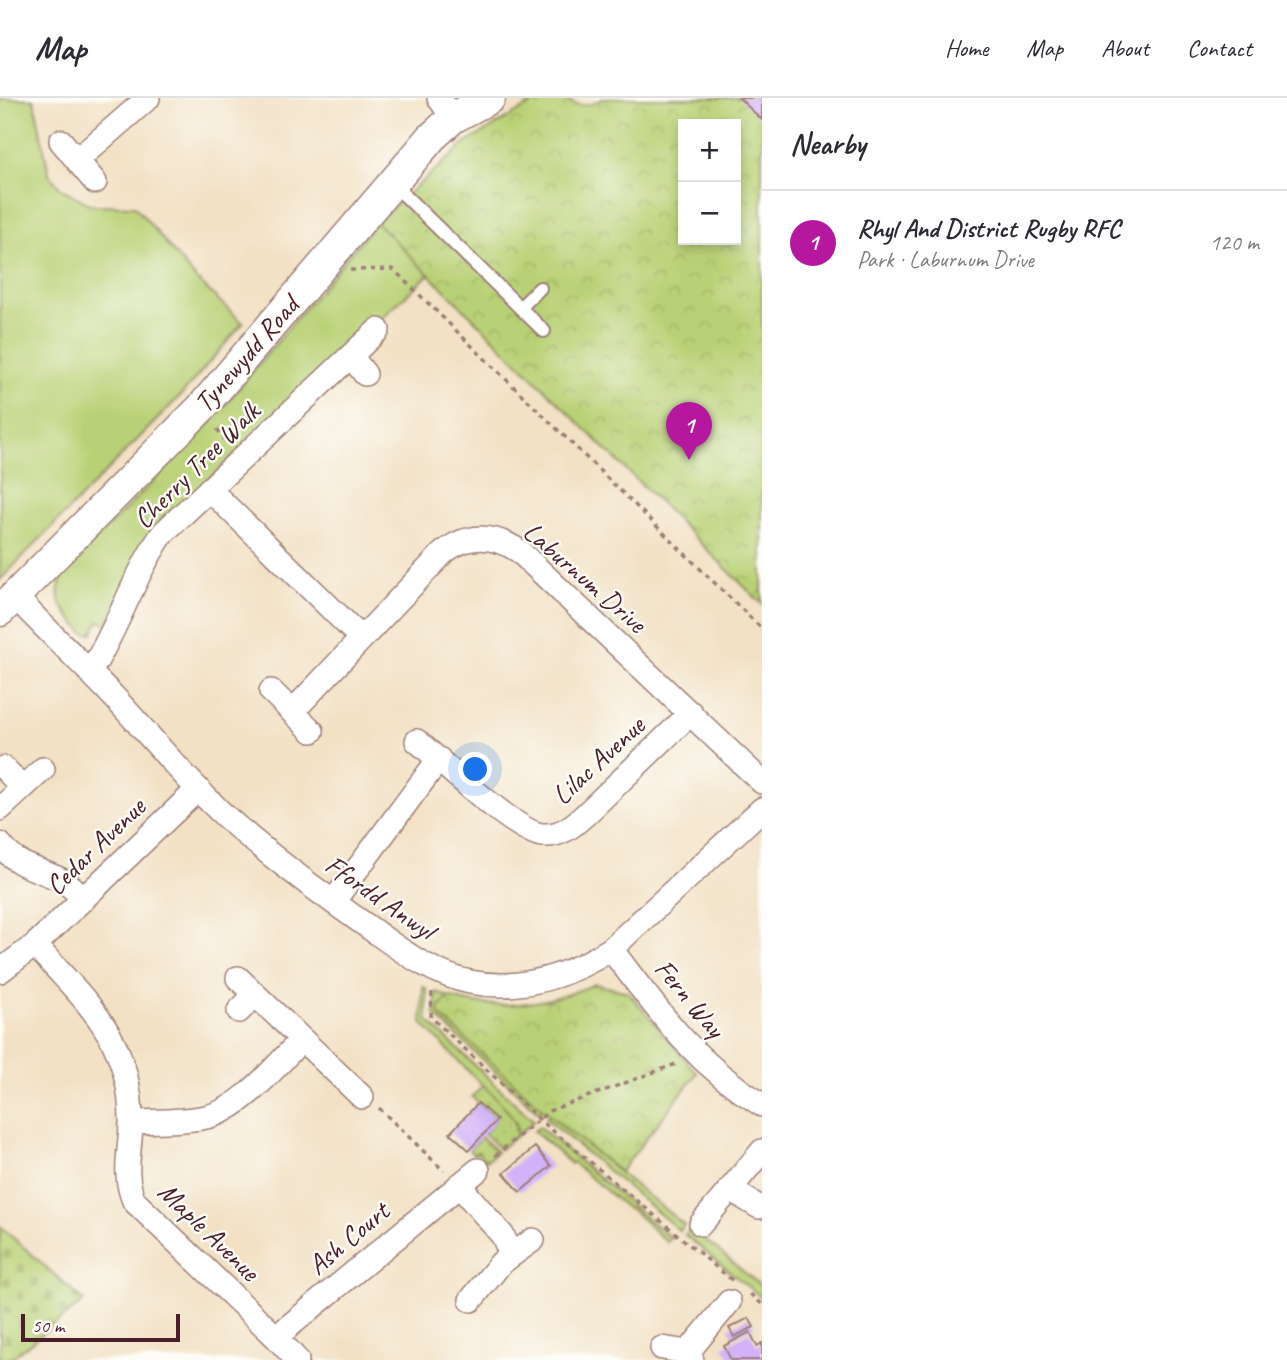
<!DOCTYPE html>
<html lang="en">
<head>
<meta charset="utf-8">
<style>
  :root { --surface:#fff; --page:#f7f7f7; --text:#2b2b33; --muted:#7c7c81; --line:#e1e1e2; --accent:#b5179e }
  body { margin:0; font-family:Caveat,sans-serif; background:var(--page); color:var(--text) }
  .controls { position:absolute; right:21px; top:21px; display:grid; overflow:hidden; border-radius:0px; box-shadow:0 4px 10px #0003 }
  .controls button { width:63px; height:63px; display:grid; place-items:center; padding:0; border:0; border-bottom:2px solid var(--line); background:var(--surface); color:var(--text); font:35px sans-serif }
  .scale { position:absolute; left:21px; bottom:18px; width:159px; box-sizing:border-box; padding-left:7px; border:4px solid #4a1f2b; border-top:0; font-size:19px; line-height:24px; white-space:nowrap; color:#4a1f2b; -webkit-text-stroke:5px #fdfcf7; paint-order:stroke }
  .you { position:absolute; left:476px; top:672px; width:24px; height:24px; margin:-18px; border:5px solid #fff; border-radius:50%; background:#1a73e8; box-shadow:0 0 0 10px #1a73e833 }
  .badge { display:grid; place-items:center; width:46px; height:46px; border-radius:50%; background:var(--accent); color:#fff; font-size:23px; font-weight:700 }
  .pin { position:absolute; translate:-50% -58px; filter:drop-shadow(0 2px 4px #0008) }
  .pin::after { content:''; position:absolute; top:37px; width:24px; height:21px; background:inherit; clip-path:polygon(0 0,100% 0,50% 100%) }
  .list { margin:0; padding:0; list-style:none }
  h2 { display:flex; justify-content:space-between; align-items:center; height:91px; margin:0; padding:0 28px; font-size:30px }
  h2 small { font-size:23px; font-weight:400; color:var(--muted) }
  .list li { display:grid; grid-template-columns:46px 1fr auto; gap:21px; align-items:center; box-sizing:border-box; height:105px; padding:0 28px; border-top:2px solid var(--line) }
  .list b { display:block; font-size:26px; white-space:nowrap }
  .list p { margin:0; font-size:23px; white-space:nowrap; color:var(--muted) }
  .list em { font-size:23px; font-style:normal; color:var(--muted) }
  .map { position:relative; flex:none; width:762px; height:1262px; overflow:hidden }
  header { display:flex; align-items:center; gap:42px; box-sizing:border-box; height:98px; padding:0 35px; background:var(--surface); border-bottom:2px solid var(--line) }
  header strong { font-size:33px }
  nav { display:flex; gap:38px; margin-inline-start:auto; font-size:24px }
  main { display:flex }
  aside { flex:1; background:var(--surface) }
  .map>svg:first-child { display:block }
</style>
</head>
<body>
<header>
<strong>Map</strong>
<nav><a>Home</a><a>Map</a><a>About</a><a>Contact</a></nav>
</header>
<main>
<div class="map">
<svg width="762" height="1262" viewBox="0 0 762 1262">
  <defs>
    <pattern id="cemetery-stones" width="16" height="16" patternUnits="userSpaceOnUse" patternTransform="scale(1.75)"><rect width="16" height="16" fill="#b9d176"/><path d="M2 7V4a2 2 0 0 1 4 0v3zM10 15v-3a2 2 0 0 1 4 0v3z" fill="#a1b366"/></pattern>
    <pattern id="park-crowns" width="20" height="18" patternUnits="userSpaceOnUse" patternTransform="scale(1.75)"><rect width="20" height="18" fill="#b9d176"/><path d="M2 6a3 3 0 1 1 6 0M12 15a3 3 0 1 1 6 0" fill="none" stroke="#a1b366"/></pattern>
    <pattern id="garden-dots" width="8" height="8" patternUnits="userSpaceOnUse" patternTransform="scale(1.75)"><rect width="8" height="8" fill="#b9d176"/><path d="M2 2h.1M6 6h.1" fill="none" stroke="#a1b366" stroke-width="1.8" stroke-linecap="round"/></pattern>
  </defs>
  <rect width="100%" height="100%" fill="#fdfcf7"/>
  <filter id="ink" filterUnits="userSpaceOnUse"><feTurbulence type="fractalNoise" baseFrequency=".0143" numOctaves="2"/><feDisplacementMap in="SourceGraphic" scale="14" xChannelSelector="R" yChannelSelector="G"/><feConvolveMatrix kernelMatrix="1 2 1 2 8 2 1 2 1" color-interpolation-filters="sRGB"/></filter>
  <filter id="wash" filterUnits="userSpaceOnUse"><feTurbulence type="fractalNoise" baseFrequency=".00686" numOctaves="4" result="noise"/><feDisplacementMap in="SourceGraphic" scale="28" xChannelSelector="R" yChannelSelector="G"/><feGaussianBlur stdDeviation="1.57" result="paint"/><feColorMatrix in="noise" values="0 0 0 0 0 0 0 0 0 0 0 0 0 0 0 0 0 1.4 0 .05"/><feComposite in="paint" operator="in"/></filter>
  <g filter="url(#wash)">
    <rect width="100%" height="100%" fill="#f2e1c4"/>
    <path fill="#b9d176" stroke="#827850" stroke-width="2" d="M 0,0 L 34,1 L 49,76 L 60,90 L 91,107 L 135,108 L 195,180 L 243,225 L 183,295 L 0,482 Z
      M 376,124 L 429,176 L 154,432 L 107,526 L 99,523 L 92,536 L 84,535 C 65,512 49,504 65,473 L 212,323 Z
      M 423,889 L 427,891 L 427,922 L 534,1023 L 516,1038 L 517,1027 L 507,1013 L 422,925 Z
      M 436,894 L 448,899 L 439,911 L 543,1011 L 539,1015 L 435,917 Z
      M 549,1017 L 684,1127 L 680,1133 L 546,1021 Z
      M 539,1029 L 671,1140 L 667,1144 L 630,1110 L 628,1111 L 573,1065 L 571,1066 L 534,1033 Z
      M 691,1130 L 762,1189 L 762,1200 L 685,1137 Z"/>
    <path fill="url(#cemetery-stones)" stroke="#827850" stroke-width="2" d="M 0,1128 L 84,1203 L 9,1262 L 0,1262 Z"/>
    <path fill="url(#park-crowns)" stroke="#827850" stroke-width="2" fill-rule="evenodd" d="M 541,0 L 565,0 C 576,11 591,8 604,0 L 762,0 L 762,506 L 376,124 L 466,45 ZM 683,26 L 736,26 L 736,142 L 683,142 Z
      M 595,886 L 628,894 L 697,975 L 620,1074 L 549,1017 L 440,917 L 439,911 L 448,899 C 497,914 548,906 595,886 Z"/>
    <path fill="url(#garden-dots)" stroke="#827850" stroke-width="2" d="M 483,987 C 495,1000 520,1019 516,1038 L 500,1051 L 484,1036 L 496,1022 L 472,999 Z
      M 481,1039 L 497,1054 L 486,1063 L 477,1054 L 474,1057 L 469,1052 Z"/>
    <g id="blocks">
      <path fill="#d2b1f8" d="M 739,0 L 762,0 L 762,22 Z
        M 478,1005 L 497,1022 L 469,1052 L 450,1035 Z
        M 535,1049 L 551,1068 L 520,1094 L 504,1075 Z
        M 749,1220 L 754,1229 L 734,1239 L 729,1230 Z
        M 750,1234 L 757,1248 L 762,1245 L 762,1262 L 731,1262 L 724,1248 Z"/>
    </g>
  </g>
  <g filter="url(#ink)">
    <use href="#blocks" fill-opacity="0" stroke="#9e8078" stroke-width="2"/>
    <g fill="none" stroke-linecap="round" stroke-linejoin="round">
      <g stroke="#9e8078" stroke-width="16">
        <path id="service" d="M 392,85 L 544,233
          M 520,210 L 540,190"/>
      </g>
      <g stroke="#9e8078" stroke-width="26">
        <path id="minor" d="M 439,0 L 453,20
          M 61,43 L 95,84
          M 77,62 L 148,0
          M 351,258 L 365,276
          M 209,391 L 361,540
          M 14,497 C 46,532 81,564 114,599 C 151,639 186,682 226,719 C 269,758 317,793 364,826 C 397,849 430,876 470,884 C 520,894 569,878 611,851 L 762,711
          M 90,574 C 118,530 133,479 163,435 L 378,232
          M 271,593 L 312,633
          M 292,614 L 443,455 C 467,435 493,436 519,453 L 762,684
          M 417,643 C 440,662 517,736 543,737 C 561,738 573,728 586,716 L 691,615
          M 4,670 L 22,689
          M 0,711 L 43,671
          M 0,746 C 15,767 35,770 57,780 C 68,784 76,793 84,801
          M 333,804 L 439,661
          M 35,847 C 86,904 131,940 131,1023 C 131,1051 122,1075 134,1103 L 276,1239 L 297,1262
          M 611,851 C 659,914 693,964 762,1007
          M 0,873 L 35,847 L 198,691
          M 238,880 L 362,999
          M 239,913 L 255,897
          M 131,1024 C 155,1023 182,1024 206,1019 C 241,1012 277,967 301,942
          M 459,1087 L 503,1138 L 511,1157
          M 731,1092 L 759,1109
          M 701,1126 L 762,1053
          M 471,1202 L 501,1165 L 533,1142
          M 276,1239 L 478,1072
          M 662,1250 L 688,1254
          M 692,1262 L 688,1254 L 729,1204"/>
      </g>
      <g stroke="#9e8078" stroke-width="33">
        <path id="tertiary" d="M 0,513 L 201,310 L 432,39 L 453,20 L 490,0"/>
      </g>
      <path stroke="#9e8078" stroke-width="3.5" stroke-dasharray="5 5" stroke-linecap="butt" d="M 350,172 L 393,171 L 762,531
        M 217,331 L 227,344
        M 432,894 L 431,919 L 540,1022 L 733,1183
        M 379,1010 L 444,1073
        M 495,1058 L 549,1013 L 676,966
        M 750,1196 L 762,1206"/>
      <use href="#service" stroke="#fff" stroke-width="12"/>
      <use href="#minor" stroke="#fff" stroke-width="23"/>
      <use href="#tertiary" stroke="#fff" stroke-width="30"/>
    </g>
  </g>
  <g text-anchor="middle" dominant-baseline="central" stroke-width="5" stroke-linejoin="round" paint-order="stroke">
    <g font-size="28" fill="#4a1f2b" stroke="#fdfcf7">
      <text transform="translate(246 256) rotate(-49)">Tynewydd Road</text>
      <text transform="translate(196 367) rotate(-45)">Cherry Tree Walk</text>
      <text transform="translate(585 479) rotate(41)">Laburnum Drive</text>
      <text transform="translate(598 662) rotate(-43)">Lilac Avenue</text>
      <text transform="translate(95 748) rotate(-44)">Cedar Avenue</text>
      <text transform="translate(380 799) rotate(35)">Ffordd Anwyl</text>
      <text transform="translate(690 900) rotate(50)">Fern Way</text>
      <text transform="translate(209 1133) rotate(44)">Maple Avenue</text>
      <text transform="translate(348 1140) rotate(-40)">Ash Court</text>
    </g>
  </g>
</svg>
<div class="controls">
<button>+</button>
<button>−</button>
</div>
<div class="scale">50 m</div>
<div class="you"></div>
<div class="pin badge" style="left:689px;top:362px">1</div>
</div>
<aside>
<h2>Nearby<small></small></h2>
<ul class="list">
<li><span class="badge">1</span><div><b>Rhyl And District Rugby RFC</b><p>Park · Laburnum Drive</p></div><em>120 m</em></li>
</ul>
</aside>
</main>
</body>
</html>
